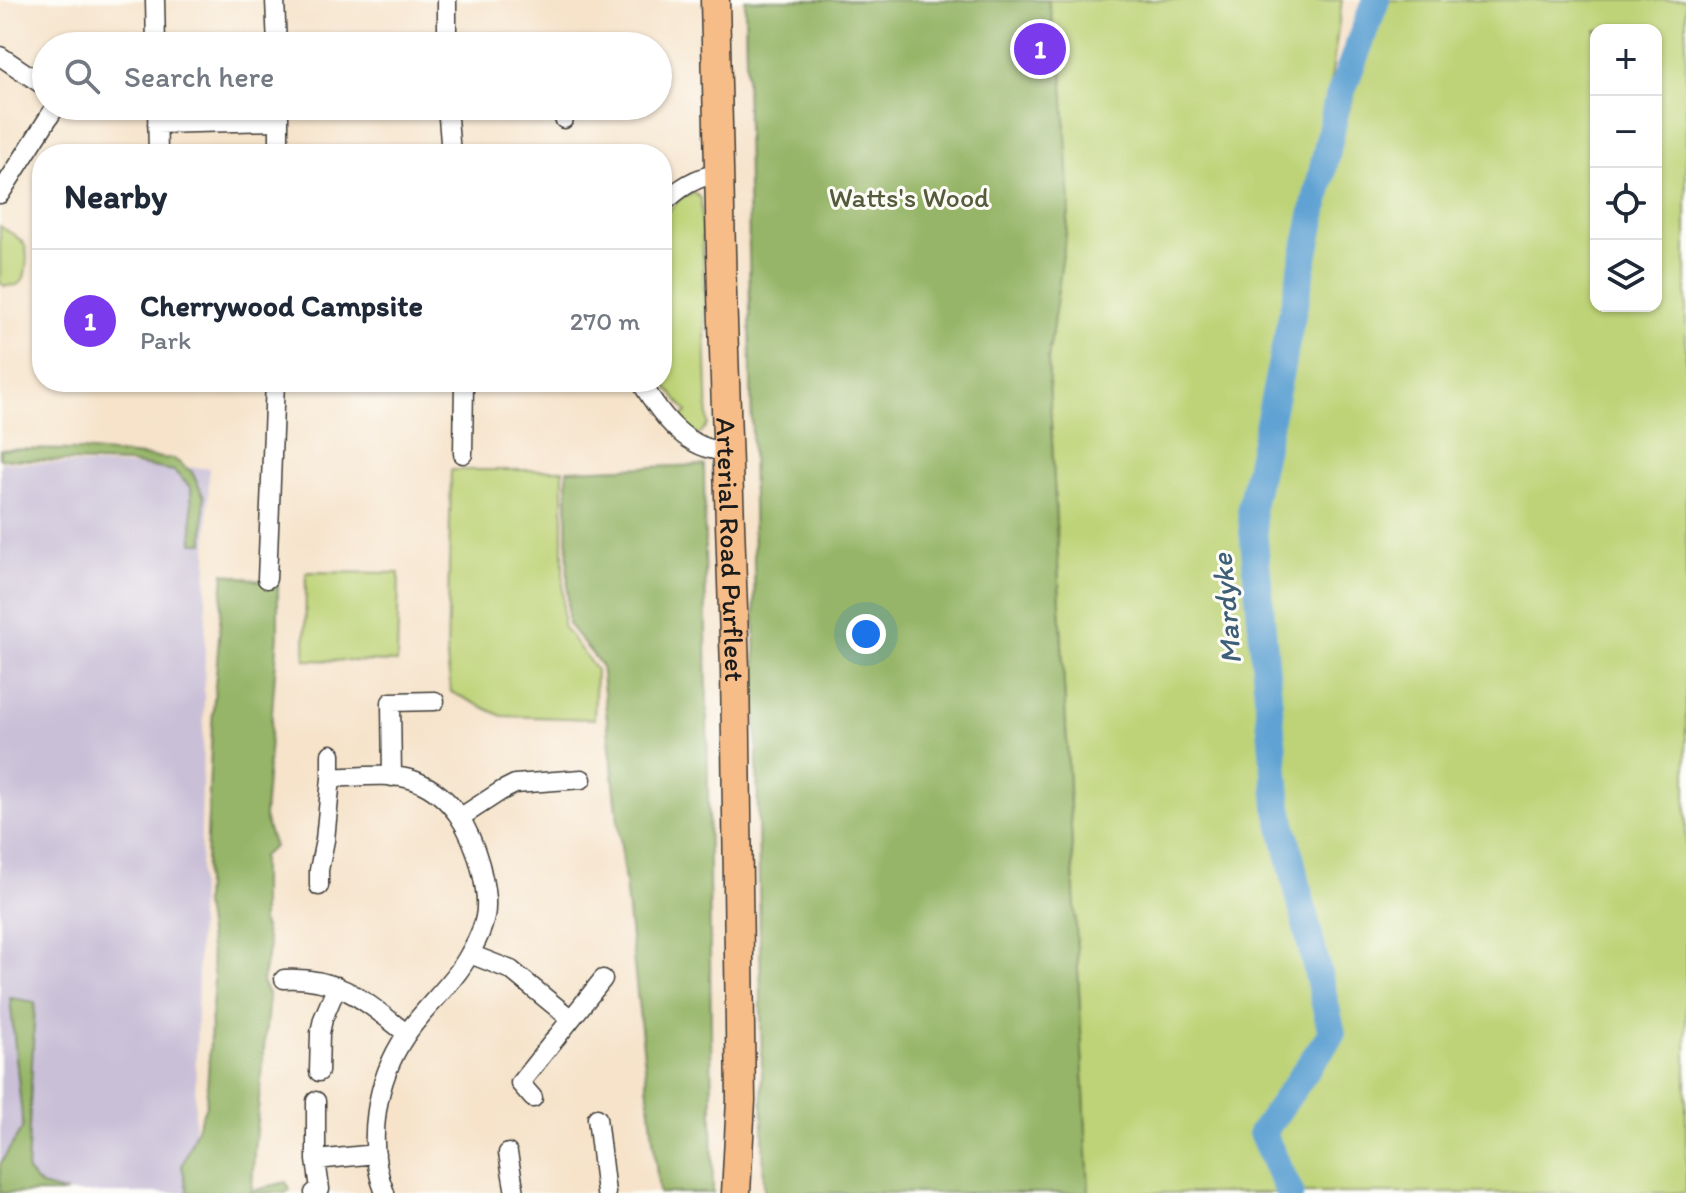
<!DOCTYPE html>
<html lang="en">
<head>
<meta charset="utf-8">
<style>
  :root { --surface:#fff; --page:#f6f6f7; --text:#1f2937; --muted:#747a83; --line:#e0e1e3; --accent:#7c3aed }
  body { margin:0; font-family:Itim,sans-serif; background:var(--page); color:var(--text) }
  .controls { position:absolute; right:24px; top:24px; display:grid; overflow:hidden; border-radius:16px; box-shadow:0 2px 6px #0004 }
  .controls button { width:72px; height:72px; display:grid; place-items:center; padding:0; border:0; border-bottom:2px solid var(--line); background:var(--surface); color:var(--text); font:40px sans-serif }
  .you { position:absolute; left:866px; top:634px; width:28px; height:28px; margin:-20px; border:6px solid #fff; border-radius:50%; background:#1a73e8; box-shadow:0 0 0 12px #1a73e833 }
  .badge { display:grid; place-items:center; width:52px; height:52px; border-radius:50%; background:var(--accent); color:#fff; font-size:26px; font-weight:700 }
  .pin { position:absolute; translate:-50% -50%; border:4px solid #fff; box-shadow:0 2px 8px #0006 }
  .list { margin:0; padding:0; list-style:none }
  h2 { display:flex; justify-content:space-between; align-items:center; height:104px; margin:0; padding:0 32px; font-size:34px }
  h2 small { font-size:26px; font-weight:400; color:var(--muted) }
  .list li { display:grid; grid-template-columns:52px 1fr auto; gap:24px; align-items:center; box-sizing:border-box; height:144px; padding:0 32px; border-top:2px solid var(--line) }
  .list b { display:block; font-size:30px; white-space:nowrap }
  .list p { margin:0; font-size:26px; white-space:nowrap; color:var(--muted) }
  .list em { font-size:26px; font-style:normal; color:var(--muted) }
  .icon { flex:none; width:44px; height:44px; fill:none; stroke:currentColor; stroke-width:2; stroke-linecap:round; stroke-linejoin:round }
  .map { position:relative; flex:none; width:1686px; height:1193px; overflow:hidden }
  .search { position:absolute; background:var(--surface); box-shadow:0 2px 6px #0004; left:32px; top:32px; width:640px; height:88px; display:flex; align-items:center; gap:20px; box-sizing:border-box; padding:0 28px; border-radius:44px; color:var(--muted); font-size:30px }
  .panel { position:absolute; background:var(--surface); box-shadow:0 2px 6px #0004; left:32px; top:144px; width:640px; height:248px; border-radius:32px }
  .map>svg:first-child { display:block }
</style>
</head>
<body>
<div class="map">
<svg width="1686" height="1193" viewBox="0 0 1686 1193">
  <rect width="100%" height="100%" fill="#fdfcf7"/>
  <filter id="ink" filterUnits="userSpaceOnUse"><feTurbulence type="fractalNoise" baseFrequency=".0125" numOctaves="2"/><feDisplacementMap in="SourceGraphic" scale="16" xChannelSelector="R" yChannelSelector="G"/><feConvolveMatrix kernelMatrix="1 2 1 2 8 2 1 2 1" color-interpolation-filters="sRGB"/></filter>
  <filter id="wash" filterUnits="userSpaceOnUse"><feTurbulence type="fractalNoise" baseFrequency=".006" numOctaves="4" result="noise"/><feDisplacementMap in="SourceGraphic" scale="32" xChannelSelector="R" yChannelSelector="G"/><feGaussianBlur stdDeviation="1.8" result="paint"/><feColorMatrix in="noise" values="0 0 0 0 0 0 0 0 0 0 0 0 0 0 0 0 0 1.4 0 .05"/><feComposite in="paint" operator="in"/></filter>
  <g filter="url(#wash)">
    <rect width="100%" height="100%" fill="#f6e3ca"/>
    <path fill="#c9bfd7" d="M 0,462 L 209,468 L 193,1193 L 40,1193 L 0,1165 Z"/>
    <path fill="#bed377" stroke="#6d784a" stroke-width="2" fill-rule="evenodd" d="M 745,0 L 1342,0 L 1324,130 L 1343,128 L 1386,0 L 1686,0 L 1686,1193 L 1089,1193 L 1048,359 L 1069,212 L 747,109 ZM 1596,30 L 1656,30 L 1656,306 L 1596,306 Z
      M 694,193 L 701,198 L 708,425 L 700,434 L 691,433 L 677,420 L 687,412 L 663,382 L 649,392 L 643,382 L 662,382 L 662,247 L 664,241 L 662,240 L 662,218 L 681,198 Z
      M 0,226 C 21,240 30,240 26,268 C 25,277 24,280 17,285 L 5,286 L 0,283 Z
      M 451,470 L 563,470 L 563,626 L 596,670 L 594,719 L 502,716 L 451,692 L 447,659 Z
      M 306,572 L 399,573 L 397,662 L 305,660 Z"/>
    <path fill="#96b568" stroke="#596842" stroke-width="2" d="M 745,0 L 1048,0 L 1062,65 L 1070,204 L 1048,360 L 1089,1193 L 764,1193 Z
      M 0,449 L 81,450 L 174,459 L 192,472 L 204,497 L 204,543 L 193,543 L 191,488 L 174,471 L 130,463 L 0,459 Z
      M 704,465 L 713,1193 L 659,1193 L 601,665 L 568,624 L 567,470 Z
      M 224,573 L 278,585 L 278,634 L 264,817 L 274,847 L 262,856 L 262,922 L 269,946 L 262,982 L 269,996 L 254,1152 L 252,1191 L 286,1182 L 290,1190 L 285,1193 L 188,1193 L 182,1166 L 206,1105 L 214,978 L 204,905 L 212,724 Z
      M 10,998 L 35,1002 L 27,1172 L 41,1186 L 67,1193 L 0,1193 L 0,1164 L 23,1127 Z"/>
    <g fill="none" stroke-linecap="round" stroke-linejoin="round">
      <path stroke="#5fa2d3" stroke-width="28" d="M 1290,1193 L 1262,1133 L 1332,1033 L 1278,806 L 1251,507 L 1337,103 L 1376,0"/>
    </g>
  </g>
  <g filter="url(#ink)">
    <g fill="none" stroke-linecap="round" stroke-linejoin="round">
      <g stroke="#3d3a36" stroke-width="21">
        <path id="street" d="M 155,0 L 156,46
          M 275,0 L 277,46
          M 447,42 L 551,45 L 554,46
          M 447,46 L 447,0
          M 0,56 L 46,87
          M 157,106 L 158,154
          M 279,106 L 279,154
          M 447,106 L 451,154
          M 564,119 L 564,106
          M 157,124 L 279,121
          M 0,194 L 56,106
          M 662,205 C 678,188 696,177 719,173
          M 641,382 C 660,414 687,452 728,451
          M 463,454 L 464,382
          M 267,579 L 275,382
          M 331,754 L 331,778
          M 392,777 L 391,702 L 435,701
          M 461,817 L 501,791 L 515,784 L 582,779
          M 319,886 L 319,870 L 325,840 L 331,778 C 356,777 394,772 416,781 C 453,796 470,829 480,865 C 483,878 487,893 486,907 C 486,922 477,941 470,953 C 454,984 425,1006 406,1035 C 376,1079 365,1143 385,1193
          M 470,954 L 511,970 L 571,1019
          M 284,979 C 340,976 366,1002 407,1034
          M 319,1072 L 320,1033 L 323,1019 L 337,986
          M 533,1098 L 520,1083 L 603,979
          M 597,1118 L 606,1193
          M 508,1153 L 515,1193
          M 316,1160 L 376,1154
          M 314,1193 L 320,1189 L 316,1160 L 316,1101"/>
      </g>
      <g stroke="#3d3a36" stroke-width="31">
        <g id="primary">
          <path id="s1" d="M 715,0 L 722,293 L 735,669 L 741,1100 L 736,1193"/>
        </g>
      </g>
      <use href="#street" stroke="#fff" stroke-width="18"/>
      <use href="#primary" stroke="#f7bd88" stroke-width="28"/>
    </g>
  </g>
  <g text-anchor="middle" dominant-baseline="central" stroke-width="6" stroke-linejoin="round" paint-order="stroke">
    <g font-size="28" fill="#555c3c" stroke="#fdfcf7">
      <text x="909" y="197">Watts's Wood</text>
    </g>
    <g font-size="28" fill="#1c1c1c" stroke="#fdfcf7">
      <text stroke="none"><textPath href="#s1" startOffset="550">Arterial Road Purfleet</textPath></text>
    </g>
    <g font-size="30" font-style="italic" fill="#3e5f78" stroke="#fdfcf7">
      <text transform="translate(1226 609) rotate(-95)">Mardyke</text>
    </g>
  </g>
</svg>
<div class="controls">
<button>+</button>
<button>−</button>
<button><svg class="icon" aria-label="locate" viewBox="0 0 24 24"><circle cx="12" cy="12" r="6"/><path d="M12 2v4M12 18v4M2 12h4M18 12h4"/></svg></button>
<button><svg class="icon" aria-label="layers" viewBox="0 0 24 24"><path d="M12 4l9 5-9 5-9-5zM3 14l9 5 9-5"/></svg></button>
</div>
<div class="you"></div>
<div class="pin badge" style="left:1040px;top:49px">1</div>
<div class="search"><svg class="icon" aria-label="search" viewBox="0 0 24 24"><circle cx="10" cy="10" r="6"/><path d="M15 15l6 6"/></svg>Search here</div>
<section class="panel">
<h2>Nearby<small></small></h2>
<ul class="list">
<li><span class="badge">1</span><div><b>Cherrywood Campsite</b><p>Park</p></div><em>270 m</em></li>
</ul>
</section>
</div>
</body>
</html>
